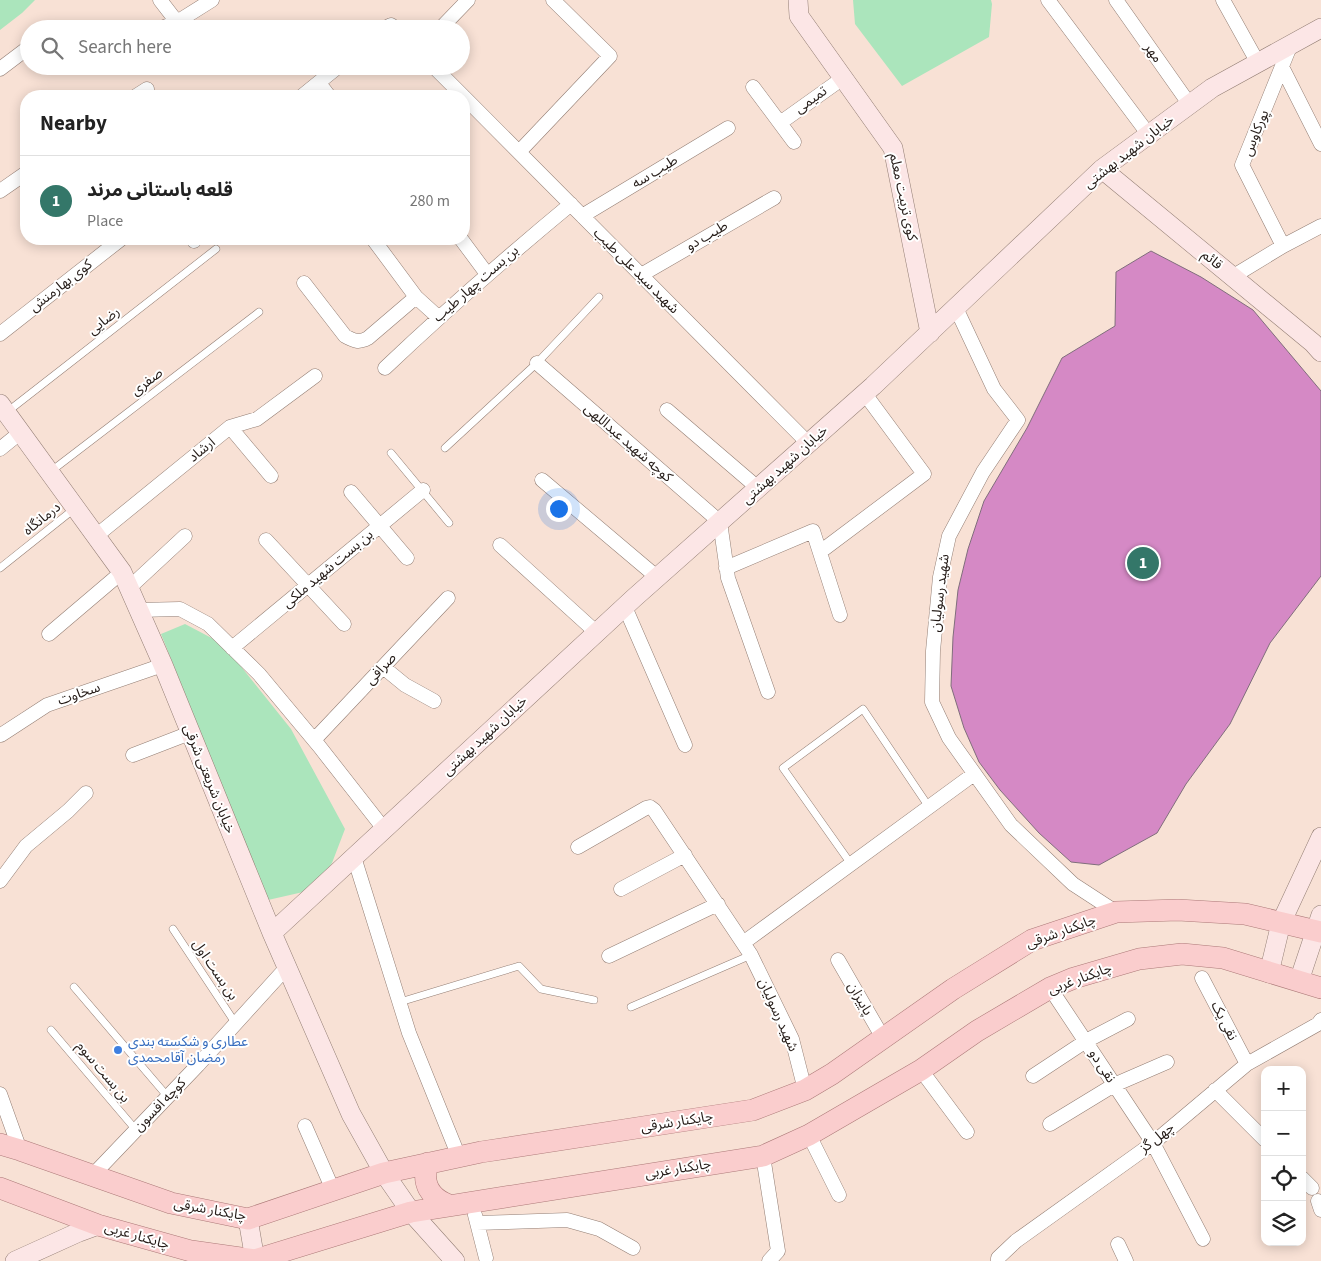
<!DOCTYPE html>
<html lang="en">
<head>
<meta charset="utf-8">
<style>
  :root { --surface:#fff; --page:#f2f2f2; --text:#222; --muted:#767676; --line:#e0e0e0; --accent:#347769 }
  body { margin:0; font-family:"Source Sans 3","Noto Sans Arabic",sans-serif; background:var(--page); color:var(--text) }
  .controls { position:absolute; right:15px; bottom:15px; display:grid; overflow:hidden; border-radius:10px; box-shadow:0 2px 12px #0003 }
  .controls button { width:45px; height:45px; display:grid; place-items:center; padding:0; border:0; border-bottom:1px solid var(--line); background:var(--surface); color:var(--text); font:25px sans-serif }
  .you { position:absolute; left:558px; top:508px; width:18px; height:18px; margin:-12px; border:4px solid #fff; border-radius:50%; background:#1a73e8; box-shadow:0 0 0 8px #1a73e833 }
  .badge { display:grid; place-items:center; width:32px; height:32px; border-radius:50%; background:var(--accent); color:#fff; font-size:16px; font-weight:700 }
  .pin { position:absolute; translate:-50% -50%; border:2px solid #fff; box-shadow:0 1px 5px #0006 }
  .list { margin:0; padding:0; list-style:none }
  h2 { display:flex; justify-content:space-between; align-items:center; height:65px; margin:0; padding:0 20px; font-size:21px }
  h2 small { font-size:16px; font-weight:400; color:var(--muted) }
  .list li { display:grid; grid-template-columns:32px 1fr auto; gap:15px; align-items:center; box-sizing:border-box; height:90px; padding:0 20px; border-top:1px solid var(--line) }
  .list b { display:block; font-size:19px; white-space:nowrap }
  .list p { margin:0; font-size:16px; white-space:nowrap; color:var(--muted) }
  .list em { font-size:16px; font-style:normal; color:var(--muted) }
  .icon { flex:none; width:28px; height:28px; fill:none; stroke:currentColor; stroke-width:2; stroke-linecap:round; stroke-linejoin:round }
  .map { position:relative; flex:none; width:1321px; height:1261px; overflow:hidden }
  .search { position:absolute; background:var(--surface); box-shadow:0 2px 12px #0003; left:20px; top:20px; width:450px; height:55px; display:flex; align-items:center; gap:12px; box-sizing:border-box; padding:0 18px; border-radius:28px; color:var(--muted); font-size:19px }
  .panel { position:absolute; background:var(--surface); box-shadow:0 2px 12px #0003; left:20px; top:90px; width:450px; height:155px; border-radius:20px }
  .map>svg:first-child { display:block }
</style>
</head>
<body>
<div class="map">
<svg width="1321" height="1261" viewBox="0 0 1321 1261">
  <rect width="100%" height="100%" fill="#f8e1d5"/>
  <path fill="#abe5bc" d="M 0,0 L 35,0 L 22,13 L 0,30 Z
    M 853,0 L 991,0 L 992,4 L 989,37 L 902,86 L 855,24 Z
    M 185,624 L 223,644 L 291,729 L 345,829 L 332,863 L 312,890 L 268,900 L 161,634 Z"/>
  <path fill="#d589c5" stroke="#806e7c" d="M 1151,251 L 1201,277 L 1253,310 L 1321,391 L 1321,576 L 1270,643 L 1230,724 L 1186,784 L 1157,833 L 1099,865 L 1071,862 L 1039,833 L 1000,790 L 979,762 L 964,728 L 951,686 L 953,637 L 958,590 L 968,549 L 984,501 L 1027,428 L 1062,358 L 1115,326 L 1116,272 Z"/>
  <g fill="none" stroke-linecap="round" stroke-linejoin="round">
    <g stroke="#937e74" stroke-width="8">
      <path id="lane" d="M 7,412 L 216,249
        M 445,448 L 537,363 L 599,297
        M 391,453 L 449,523
        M 50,472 L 259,312
        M 0,568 L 74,509
        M 851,864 L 783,768 L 863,709 L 929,807
        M 173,929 L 236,1024
        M 74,987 L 168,1097
        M 400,1002 L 519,966 L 541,989 L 594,1000
        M 631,1007 L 751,955
        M 51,1030 L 136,1130"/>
    </g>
    <g stroke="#937e74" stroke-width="15">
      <path id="street" d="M 160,0 L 177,22
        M 1048,0 L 1149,135
        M 1116,0 L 1190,105
        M 1223,0 L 1258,63
        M 159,29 L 177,22 L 212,0
        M 383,29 L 391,25 L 397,29
        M 440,29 L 468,0
        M 1291,44 L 1242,165 L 1283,246 L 1321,226
        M 433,66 L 463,96
        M 1282,67 L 1321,144
        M 0,69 L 29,47
        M 319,83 L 329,96
        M 753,87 L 794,142
        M 136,96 L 147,89
        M 302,96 L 339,66
        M 464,97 L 809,444
        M 780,123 L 843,78
        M 519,152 L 610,56 L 553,0
        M 0,191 L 26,173
        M 582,216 L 728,128
        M 193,239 L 194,241
        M 373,239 L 416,297 L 438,317
        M 461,239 L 487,274
        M 641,275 L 774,198
        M 1232,277 L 1283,246
        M 304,283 L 345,336 C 354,341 359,343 368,338 L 416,297
        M 956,308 L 994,389 L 1018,420 L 983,472 L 949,536 L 940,577 L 933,651 L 932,702 L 949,738 L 1011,825 L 1073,884 L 1116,912
        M 0,334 L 121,239
        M 537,363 L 720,522 L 728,578 L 768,692
        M 385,368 C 445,311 507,257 571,204
        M 667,410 L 758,488
        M 230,427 L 271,476
        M 0,449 L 21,432
        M 542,480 L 658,578
        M 351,492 L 407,558
        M 96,536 L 230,427 L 257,419 L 315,376
        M 266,540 L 344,624
        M 500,545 L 597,633
        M 820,552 L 924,474 L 865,394
        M 726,568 L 813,531 L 840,615
        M 129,588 L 185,536
        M 625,607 L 685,745
        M 138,610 L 180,609 L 208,624 L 259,674 L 319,746 L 384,829
        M 49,634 L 122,572
        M 232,648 L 423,490
        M 383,667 L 405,685 L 434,701
        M 1,735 L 47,705 L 163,665
        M 314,740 L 448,598
        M 133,755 L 190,733
        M 578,847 L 646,808 L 650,807 L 654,810 L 751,955 L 792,1039 L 805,1090
        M 354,857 L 409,1033 L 459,1157
        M 0,881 L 26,846 L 68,811 L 86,793
        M 621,889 L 685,855
        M 743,943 L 974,774
        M 609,956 L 718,904
        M 838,960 L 883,1038
        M 1202,978 L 1247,1064
        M 1050,988 L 1153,1143 L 1203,1239
        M 921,1070 L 967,1132
        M 1033,1076 L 1086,1041 L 1128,1019
        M 1215,1090 L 1265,1140
        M 0,1094 L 20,1150
        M 1050,1124 L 1114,1085 L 1167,1062
        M 305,1126 L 333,1190
        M 809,1135 L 839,1195
        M 763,1156 L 778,1251 L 769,1261
        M 92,1176 L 198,1065 L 287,967
        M 1302,1178 L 1312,1188
        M 1318,1201 L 1321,1210
        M 475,1215 L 486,1258
        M 477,1223 L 567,1220 L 599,1229 L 633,1248
        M 1118,1244 L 1126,1261
        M 998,1261 L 998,1258 L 1016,1241 L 1153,1143 L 1247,1064 L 1318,1024 L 1321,1020"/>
    </g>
    <g stroke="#937e74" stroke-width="20">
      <path id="secondary" d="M 798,0 L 799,16 L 893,148 L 930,333
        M 1102,169 L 1313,343 L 1321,352
        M 0,404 L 122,572 L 163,665 L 272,933 L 351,1114 L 384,1173 L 411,1212 L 455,1261
        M 272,933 L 634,598 L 873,386 L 1102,169 L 1212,88 L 1321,28
        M 1269,973 L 1281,923 L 1321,837
        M 1299,981 L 1321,915
        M 248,1219 L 255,1260
        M 15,1261 L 79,1232 L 98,1225"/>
    </g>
    <g stroke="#ac7978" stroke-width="22">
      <path id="primary" d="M 0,1144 L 20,1150 L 171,1203 L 248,1219 L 384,1173 L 481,1152 L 753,1110 L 805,1090 L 832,1074 L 953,989 L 1032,940 L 1116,912 L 1178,910 L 1245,914 L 1321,932
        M 428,1163 C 421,1183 430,1198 449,1205
        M 0,1188 L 98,1225 L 191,1251 L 255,1260 L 411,1212 L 763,1156 L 809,1135 L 921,1070 L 977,1031 L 1050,988 L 1074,978 L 1139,959 L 1182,954 L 1223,958 L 1321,988"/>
    </g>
    <use href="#lane" stroke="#fff" stroke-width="7"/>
    <use href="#street" stroke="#fff" stroke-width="14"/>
    <use href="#secondary" stroke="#fce6e6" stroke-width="19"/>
    <use href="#primary" stroke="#facdcd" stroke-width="21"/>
  </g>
  <circle fill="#3f7fe0" stroke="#fff" stroke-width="2" cx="118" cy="1050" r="5"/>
  <g text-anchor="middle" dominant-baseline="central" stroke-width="4" stroke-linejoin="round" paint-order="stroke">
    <g font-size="14" fill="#241b17" stroke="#fff">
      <text transform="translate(1153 53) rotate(55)">مهر</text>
      <text transform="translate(811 100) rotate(-36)">تمیمی</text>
      <text transform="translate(1256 133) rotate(-68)">پورکاوس</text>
      <text transform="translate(1129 152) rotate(-38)">خیابان شهید بهشتی</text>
      <text transform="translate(655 172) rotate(-31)">طیب سه</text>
      <text transform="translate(903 197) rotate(78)">کوی تربیت معلم</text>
      <text transform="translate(707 236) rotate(-30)">طیب دو</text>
      <text transform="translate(1212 260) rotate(40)">قائم</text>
      <text transform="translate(636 271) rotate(45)">شهید سید علی طیب</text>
      <text transform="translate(476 284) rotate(-41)">بن بست چهار طیب</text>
      <text transform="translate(61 286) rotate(-38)">کوی بهارمنش</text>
      <text transform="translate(104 321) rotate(-38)">رضایی</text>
      <text transform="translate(147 382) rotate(-37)">صفری</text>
      <text transform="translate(628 443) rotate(41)">کوچه شهید عبداللهی</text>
      <text transform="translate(202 450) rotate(-39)">ارشاد</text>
      <text transform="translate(785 465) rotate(-42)">خیابان شهید بهشتی</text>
      <text transform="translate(42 519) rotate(-39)">درمانگاه</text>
      <text transform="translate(328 569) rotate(-40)">بن بست شهید ملکی</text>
      <text transform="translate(940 593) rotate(-83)">شهید رسولیان</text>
      <text transform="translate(381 669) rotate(-47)">صرافی</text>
      <text transform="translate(79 694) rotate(-19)">سخاوت</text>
      <text transform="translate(485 736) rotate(-43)">خیابان شهید بهشتی</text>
      <text transform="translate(209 779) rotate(68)">خیابان شریعتی شرقی</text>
      <text transform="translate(1061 932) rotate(-20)">چایکنار شرقی</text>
      <text transform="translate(215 970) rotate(56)">بن بست اول</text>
      <text transform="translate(1080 979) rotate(-20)">چایکنار غربی</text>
      <text transform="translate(860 999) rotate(60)">پاییزان</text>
      <text transform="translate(778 1015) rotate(66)">شهید رسولیان</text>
      <text transform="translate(1224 1021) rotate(63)">نقی یک</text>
      <text transform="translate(1102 1066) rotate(57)">نقی دو</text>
      <text transform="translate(103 1072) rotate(50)">بن بست سوم</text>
      <text transform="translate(160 1105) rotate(-46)">كوچه افسون</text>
      <text transform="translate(677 1122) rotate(-9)">چایکنار شرقی</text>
      <text transform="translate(1157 1138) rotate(-38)">چهل گز</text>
      <text transform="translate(678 1169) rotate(-9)">چایکنار غربی</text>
      <text transform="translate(210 1210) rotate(10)">چایکنار شرقی</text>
      <text transform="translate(137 1236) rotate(16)">چایکنار غربی</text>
    </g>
    <g font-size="14" fill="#366cbe" stroke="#fff" text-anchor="start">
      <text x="128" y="1042">عطاری و شکسته بندی<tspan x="128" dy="16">رمضان آقامحمدی</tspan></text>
    </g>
  </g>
</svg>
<div class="controls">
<button>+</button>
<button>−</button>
<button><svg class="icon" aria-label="locate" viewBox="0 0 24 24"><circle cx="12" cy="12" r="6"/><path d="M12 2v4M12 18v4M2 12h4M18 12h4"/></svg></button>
<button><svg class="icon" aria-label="layers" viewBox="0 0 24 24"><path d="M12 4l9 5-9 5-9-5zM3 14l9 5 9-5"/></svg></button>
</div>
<div class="you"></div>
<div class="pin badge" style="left:1143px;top:563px">1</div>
<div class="search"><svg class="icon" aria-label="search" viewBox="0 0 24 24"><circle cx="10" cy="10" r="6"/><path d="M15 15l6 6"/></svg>Search here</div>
<section class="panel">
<h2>Nearby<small></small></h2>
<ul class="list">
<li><span class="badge">1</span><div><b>قلعه باستانی مرند</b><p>Place</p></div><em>280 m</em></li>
</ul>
</section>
</div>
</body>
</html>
